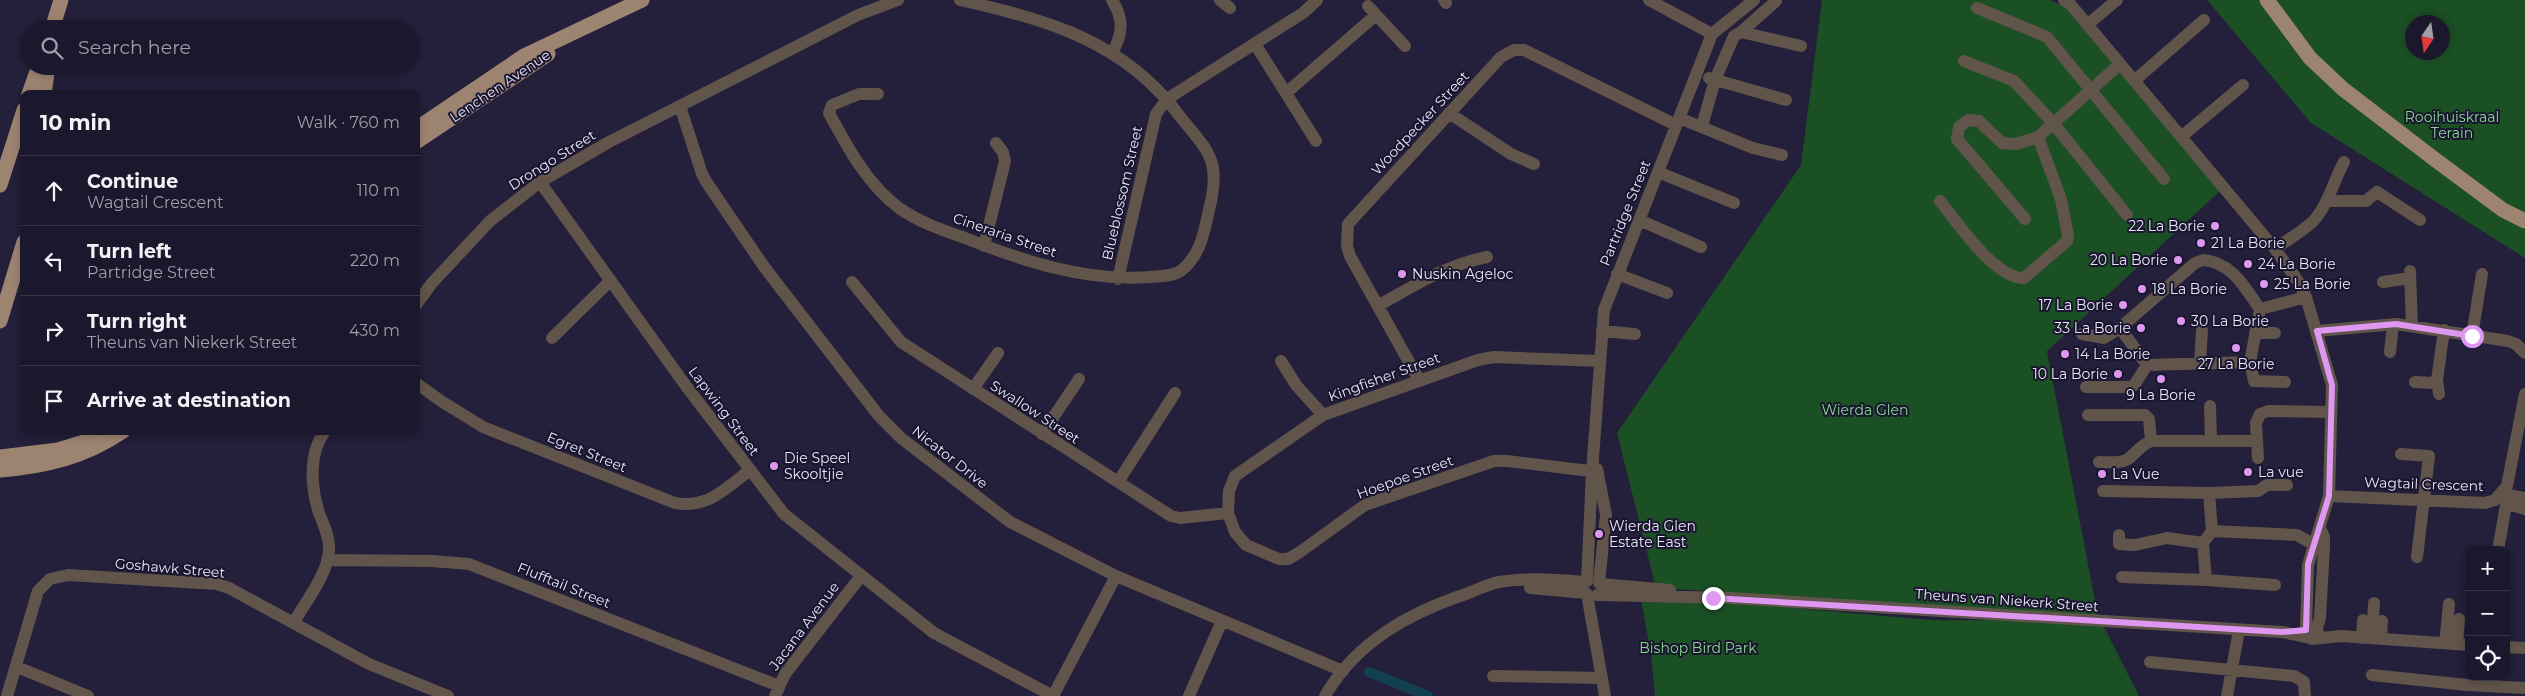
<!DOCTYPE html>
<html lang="en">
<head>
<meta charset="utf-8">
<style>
  :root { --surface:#1b172c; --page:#242034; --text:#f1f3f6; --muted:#a09fa9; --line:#393648 }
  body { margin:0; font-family:Montserrat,sans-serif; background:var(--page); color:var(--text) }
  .controls { position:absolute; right:15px; bottom:15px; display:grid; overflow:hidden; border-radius:10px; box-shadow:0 2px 8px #0003 }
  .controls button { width:45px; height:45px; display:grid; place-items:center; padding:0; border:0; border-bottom:1px solid var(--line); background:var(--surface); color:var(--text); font:25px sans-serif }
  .compass { position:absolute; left:2405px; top:15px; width:45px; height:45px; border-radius:50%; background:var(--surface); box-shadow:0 2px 8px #0003; rotate:193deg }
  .stop { position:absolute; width:15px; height:15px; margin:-11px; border:4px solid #de98f2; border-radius:50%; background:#fff }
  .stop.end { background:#de98f2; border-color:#fff; box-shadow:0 1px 5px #0008 }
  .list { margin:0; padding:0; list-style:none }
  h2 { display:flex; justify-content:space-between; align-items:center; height:65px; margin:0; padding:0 20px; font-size:21px }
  h2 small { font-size:16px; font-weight:400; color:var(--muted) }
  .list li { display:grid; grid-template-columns:32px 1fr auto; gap:15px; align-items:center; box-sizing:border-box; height:70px; padding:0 20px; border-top:1px solid var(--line) }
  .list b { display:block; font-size:19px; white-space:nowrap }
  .list p { margin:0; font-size:16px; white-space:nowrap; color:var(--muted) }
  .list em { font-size:16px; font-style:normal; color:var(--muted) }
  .icon { flex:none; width:28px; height:28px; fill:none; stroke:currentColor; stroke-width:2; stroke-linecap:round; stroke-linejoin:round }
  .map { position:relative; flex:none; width:2525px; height:696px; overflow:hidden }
  .search { position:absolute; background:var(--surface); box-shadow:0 2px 8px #0003; left:20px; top:20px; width:400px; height:55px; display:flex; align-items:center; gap:12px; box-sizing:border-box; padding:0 18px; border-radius:28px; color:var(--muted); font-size:19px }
  .panel { position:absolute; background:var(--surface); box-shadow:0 2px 8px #0003; left:20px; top:90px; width:400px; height:345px; border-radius:10px }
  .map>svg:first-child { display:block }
</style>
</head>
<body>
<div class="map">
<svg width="2525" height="696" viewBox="0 0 2525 696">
  <rect width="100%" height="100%" fill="#241f3a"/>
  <path fill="#1b4f24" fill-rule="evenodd" d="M 1822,0 L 2049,0 L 2067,7 L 2221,190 L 2047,351 L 2098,616 L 1656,588 L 1617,433 L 1801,165 Z
    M 2207,0 L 2525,0 L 2525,258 L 2311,123 ZM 2412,22 L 2442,22 L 2442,52 L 2412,52 Z
    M 1641,599 L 1691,599 L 1930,620 L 2101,621 L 2139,696 L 1655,696 L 1651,654 Z"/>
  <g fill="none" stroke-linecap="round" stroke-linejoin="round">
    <path stroke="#123f51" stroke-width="10" d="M 1369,672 L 1428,696"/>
    <path stroke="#61544b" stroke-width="12" d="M 1220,0 L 1230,8
      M 1444,0 L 1446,3
      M 1649,0 L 1712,34
      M 2064,0 L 2071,5 L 2275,249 L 2300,284 L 2306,297 L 2332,385 L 2329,496 L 2308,565 L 2306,629
      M 1368,6 L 1405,46
      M 1977,8 L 2047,37 L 2164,179
      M 2087,25 L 2117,0
      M 1741,32 L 1776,1
      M 1255,44 L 1316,141
      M 1112,53 C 1123,34 1124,19 1112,0
      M 1964,61 L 2014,81 L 2053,123 L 2127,215
      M 1709,78 L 1786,100
      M 2134,81 L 2204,20
      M 1286,93 L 1376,15
      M 878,94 L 859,94 L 832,105 L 829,113 C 848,148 867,184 899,208 C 919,222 942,230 965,238 C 1023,261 1086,282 1150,277 C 1160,276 1173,277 1182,270 C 1201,254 1204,232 1209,210 C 1221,163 1211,154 1182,119 C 1176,112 1172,105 1166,99 C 1110,36 1038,18 960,0
      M 680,106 L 702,174 L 707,183 L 765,268 L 879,416 L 901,438 L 1010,522 L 1116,576 L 1343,671
      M 1449,113 L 1511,154 L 1534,164
      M 1679,118 L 1753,148 L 1782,155
      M 1702,126 L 1715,80 L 1734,36 L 1741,32 L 1801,46
      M 2181,137 L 2243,85
      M 1658,172 L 1734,203
      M 540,182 L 686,386 L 784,514 L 934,633 L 1053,696
      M 1940,201 C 1957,222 1994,278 2024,278 L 2067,241 L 2068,236 L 2061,199 L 2038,137
      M 2327,201 L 2366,201 L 2377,192 L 2420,220
      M 2025,219 L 1957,139 L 1959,127 L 1968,120 L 1979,121 L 2002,143 L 2016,144 L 2038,137 L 2120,64
      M 1639,220 L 1701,247
      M 984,246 L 1005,161 L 1003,152 L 996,143
      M 2275,249 C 2288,239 2306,230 2316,218 C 2329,202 2334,180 2344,162
      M 2203,260 C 2232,262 2245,288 2260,309 L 2250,362 L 2147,365 L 2120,328 L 2195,263 Z
      M 2410,271 L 2412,326
      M 1617,274 L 1667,293
      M 1118,279 L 1156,114 L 1167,99 L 1303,13 L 1317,0
      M 852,282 L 901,342 L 1171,516 L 1180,518 L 1228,513
      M 2383,282 L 2410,278
      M 416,305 L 432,283 L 490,221 L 540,182 L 609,142 L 858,15 L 898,0
      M 1379,305 C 1416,285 1445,265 1487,257
      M 2260,309 L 2306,297
      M 1602,331 L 1635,334
      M 2317,331 L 2396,324 L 2508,341 L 2516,344 L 2525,353
      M 2255,333 L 2275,333
      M 2082,334 L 2104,338 L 2120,328
      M 2472,336 L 2482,274
      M 552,338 L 610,281
      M 2390,352 L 2393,324
      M 1281,361 L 1296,385 L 1323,415
      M 2250,362 L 2254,381 L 2285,382
      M 2200,363 L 2202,330
      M 1419,380 L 1350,256 L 1347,246 L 1348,224 L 1501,57 L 1514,50 L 1524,50 L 1676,125
      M 2415,382 L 2432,383 L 2437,380
      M 416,383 L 441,401 L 483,427 L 675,503 C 708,509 726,488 750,470
      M 2086,387 L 2131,387 L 2135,384 L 2147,365
      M 973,389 L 998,353
      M 2439,394 L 2437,380 L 2444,330
      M 2210,406 L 2211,440
      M 2088,415 L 2145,415 L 2149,419 L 2151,441
      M 1042,434 L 1079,379
      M 2401,454 L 2429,456 L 2417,557
      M 2258,458 L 2256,423 L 2260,414 L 2268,411 L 2331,412
      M 2099,462 C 2108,462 2120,464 2128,459 C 2136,453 2141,445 2151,441 L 2257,441
      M 1597,469 L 1606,515 L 1599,583
      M 1598,472 L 1507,461 L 1494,461 L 1365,505 L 1300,552 L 1288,559 L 1279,559 L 1246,545 L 1235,532 L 1228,513 L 1229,491 L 1235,476 L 1323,415 L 1478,360 L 1494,357 L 1600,361
      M 1118,482 L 1175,393
      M 2103,491 L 2209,493 L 2258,491 L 2267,485 L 2287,485
      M 2209,493 L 2212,531
      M 2508,495 L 2525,498
      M 2329,496 L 2485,503 L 2495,500 L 2507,486 L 2525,394
      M 2507,504 L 2525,509
      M 2119,535 L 2119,544 L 2135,545 L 2167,538 L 2203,543
      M 2498,550 L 2508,494 L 2505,491
      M 328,560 L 432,561 L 469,564 L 779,686
      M 2122,577 L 2206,580
      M 1587,581 L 1592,472 L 1604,310 L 1712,34 L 1754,0
      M 1600,584 L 1670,590
      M 2275,585 L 2206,580 L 2203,543 L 2212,531 L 2297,535 L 2313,544
      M 1530,588 L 1586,593
      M 1587,594 L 1605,696
      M 1597,595 L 1730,598 L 2282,632 L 2307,637
      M 294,622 C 306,601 328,574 329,550 C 330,537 323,524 319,513 C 311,487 308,454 325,431
      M 2317,628 L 2320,618 L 2324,547 L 2324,537 L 2320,528
      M 2315,638 L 2318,633 L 2317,628 L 2308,627 L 2305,634 L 2312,639 L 2341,636 L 2469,645
      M 2362,638 L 2363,620
      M 2372,638 L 2374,603
      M 2381,639 L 2382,621
      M 2445,643 L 2449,604
      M 2457,644 L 2459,619
      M 2506,647 L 2525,648
      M 2150,662 L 2294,676 L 2304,682 L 2305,696
      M 17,667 L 88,696
      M 2372,675 L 2467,685 L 2525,688
      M 1493,676 L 1602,678
      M 7,696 L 38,591 L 50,579 L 68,575 L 217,584 L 229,588 L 369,664 L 448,696
      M 775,696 L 785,674 L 861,576
      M 1053,696 L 1116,576
      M 1189,696 L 1222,621
      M 1325,696 C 1356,642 1409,613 1466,594 C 1477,590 1488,584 1499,582 C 1527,577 1558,580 1586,582
      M 2227,696 L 2239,630"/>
    <path stroke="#9d8470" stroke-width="15" d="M 2267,0 L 2310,58 L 2343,89 L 2433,158 L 2503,210 L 2525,221
      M 52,29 L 61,0
      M 29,94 L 39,66
      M 44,94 L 48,66
      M 416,129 L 524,56 L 642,0
      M 416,142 L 548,54
      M 0,185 L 24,110
      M 0,321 L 24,242
      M 0,457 L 58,450 L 94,439
      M 0,470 C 46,466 85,457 123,431"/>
  </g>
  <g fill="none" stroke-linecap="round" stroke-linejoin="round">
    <path stroke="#de98f2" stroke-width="6" d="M 1713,598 L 2282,632 L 2306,630 L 2308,564 L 2329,496 L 2332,385 L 2317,331 L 2396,324 L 2472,336"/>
  </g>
  <g fill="#de98f2" stroke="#1a152f" stroke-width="2">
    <circle cx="2215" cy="226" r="5"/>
    <circle cx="2201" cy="243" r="5"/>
    <circle cx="2178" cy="260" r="5"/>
    <circle cx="2248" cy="264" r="5"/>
    <circle cx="1402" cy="274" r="5"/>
    <circle cx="2264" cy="284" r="5"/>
    <circle cx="2142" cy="289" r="5"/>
    <circle cx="2123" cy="305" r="5"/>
    <circle cx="2181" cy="321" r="5"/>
    <circle cx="2141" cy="328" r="5"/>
    <circle cx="2236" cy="348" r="5"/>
    <circle cx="2065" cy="354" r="5"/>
    <circle cx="2118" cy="374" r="5"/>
    <circle cx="2161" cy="379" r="5"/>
    <circle cx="774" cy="466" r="5"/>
    <circle cx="2248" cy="472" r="5"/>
    <circle cx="2102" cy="474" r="5"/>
    <circle cx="1599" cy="534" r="5"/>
  </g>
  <g text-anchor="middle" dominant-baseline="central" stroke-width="4" stroke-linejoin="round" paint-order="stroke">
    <g font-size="14" fill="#e8e6f8" stroke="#1a152f">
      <text transform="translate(500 86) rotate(-34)">Lenchen Avenue</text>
      <text transform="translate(1420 123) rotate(-47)">Woodpecker Street</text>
      <text transform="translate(552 160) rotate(-32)">Drongo Street</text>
      <text transform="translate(1122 193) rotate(-77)">Blueblossom Street</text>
      <text transform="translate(1625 213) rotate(-68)">Partridge Street</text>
      <text transform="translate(1005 235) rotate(19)">Cineraria Street</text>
      <text transform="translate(1384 377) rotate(-20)">Kingfisher Street</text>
      <text transform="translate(724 411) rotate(53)">Lapwing Street</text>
      <text transform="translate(1035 412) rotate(33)">Swallow Street</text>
      <text transform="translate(587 452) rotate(22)">Egret Street</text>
      <text transform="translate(950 457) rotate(38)">Nicator Drive</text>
      <text transform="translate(1405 477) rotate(-20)">Hoepoe Street</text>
      <text transform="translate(2424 484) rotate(2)">Wagtail Crescent</text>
      <text transform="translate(170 568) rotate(5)">Goshawk Street</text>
      <text transform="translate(564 585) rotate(22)">Flufftail Street</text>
      <text transform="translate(2007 600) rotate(4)">Theuns van Niekerk Street</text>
      <text transform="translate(804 626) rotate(-53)">Jacana Avenue</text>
    </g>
    <g font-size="14" fill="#87d790" stroke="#1a152f">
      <text x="2452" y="117">Rooihuiskraal<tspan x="2452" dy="16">Terain</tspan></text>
      <text x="1865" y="410">Wierda Glen</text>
      <text x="1698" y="648">Bishop Bird Park</text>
    </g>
    <g font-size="14" fill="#e8e6f8" stroke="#1a152f" text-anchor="start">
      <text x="2205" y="226" text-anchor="end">22 La Borie</text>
      <text x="2211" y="243">21 La Borie</text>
      <text x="2168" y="260" text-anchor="end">20 La Borie</text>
      <text x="2258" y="264">24 La Borie</text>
      <text x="1412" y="274">Nuskin Ageloc</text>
      <text x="2274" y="284">25 La Borie</text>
      <text x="2152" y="289">18 La Borie</text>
      <text x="2113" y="305" text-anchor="end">17 La Borie</text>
      <text x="2191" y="321">30 La Borie</text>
      <text x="2131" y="328" text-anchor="end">33 La Borie</text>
      <text x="2075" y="354">14 La Borie</text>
      <text x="2236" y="364" text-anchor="middle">27 La Borie</text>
      <text x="2108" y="374" text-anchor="end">10 La Borie</text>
      <text x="2161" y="395" text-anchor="middle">9 La Borie</text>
      <text x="784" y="458">Die Speel<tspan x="784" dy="16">Skooltjie</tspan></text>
      <text x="2258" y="472">La vue</text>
      <text x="2112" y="474">La Vue</text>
      <text x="1609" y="526">Wierda Glen<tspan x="1609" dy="16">Estate East</tspan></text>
    </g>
  </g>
</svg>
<div class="controls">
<button>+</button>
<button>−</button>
<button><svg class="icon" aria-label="locate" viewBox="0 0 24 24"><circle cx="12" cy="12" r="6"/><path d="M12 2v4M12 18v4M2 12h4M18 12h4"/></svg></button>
</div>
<svg class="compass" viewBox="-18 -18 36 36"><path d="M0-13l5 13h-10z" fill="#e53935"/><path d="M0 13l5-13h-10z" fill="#a09fa9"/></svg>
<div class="stop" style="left:2472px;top:336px"></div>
<div class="stop end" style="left:1713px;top:598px"></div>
<div class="search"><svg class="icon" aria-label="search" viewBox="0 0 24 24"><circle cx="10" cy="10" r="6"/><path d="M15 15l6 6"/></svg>Search here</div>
<section class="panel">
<h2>10 min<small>Walk · 760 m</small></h2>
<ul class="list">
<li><svg class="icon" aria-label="ahead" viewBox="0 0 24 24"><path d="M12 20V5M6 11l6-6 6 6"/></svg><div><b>Continue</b><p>Wagtail Crescent</p></div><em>110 m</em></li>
<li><svg class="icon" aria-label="left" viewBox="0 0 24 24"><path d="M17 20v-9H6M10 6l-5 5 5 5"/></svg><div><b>Turn left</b><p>Partridge Street</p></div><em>220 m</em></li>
<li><svg class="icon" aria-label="right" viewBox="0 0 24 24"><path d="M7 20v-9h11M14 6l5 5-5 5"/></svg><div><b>Turn right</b><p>Theuns van Niekerk Street</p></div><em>430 m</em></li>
<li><svg class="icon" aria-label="arrive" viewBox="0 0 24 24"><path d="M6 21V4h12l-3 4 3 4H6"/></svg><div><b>Arrive at destination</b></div></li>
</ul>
</section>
</div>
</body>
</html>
